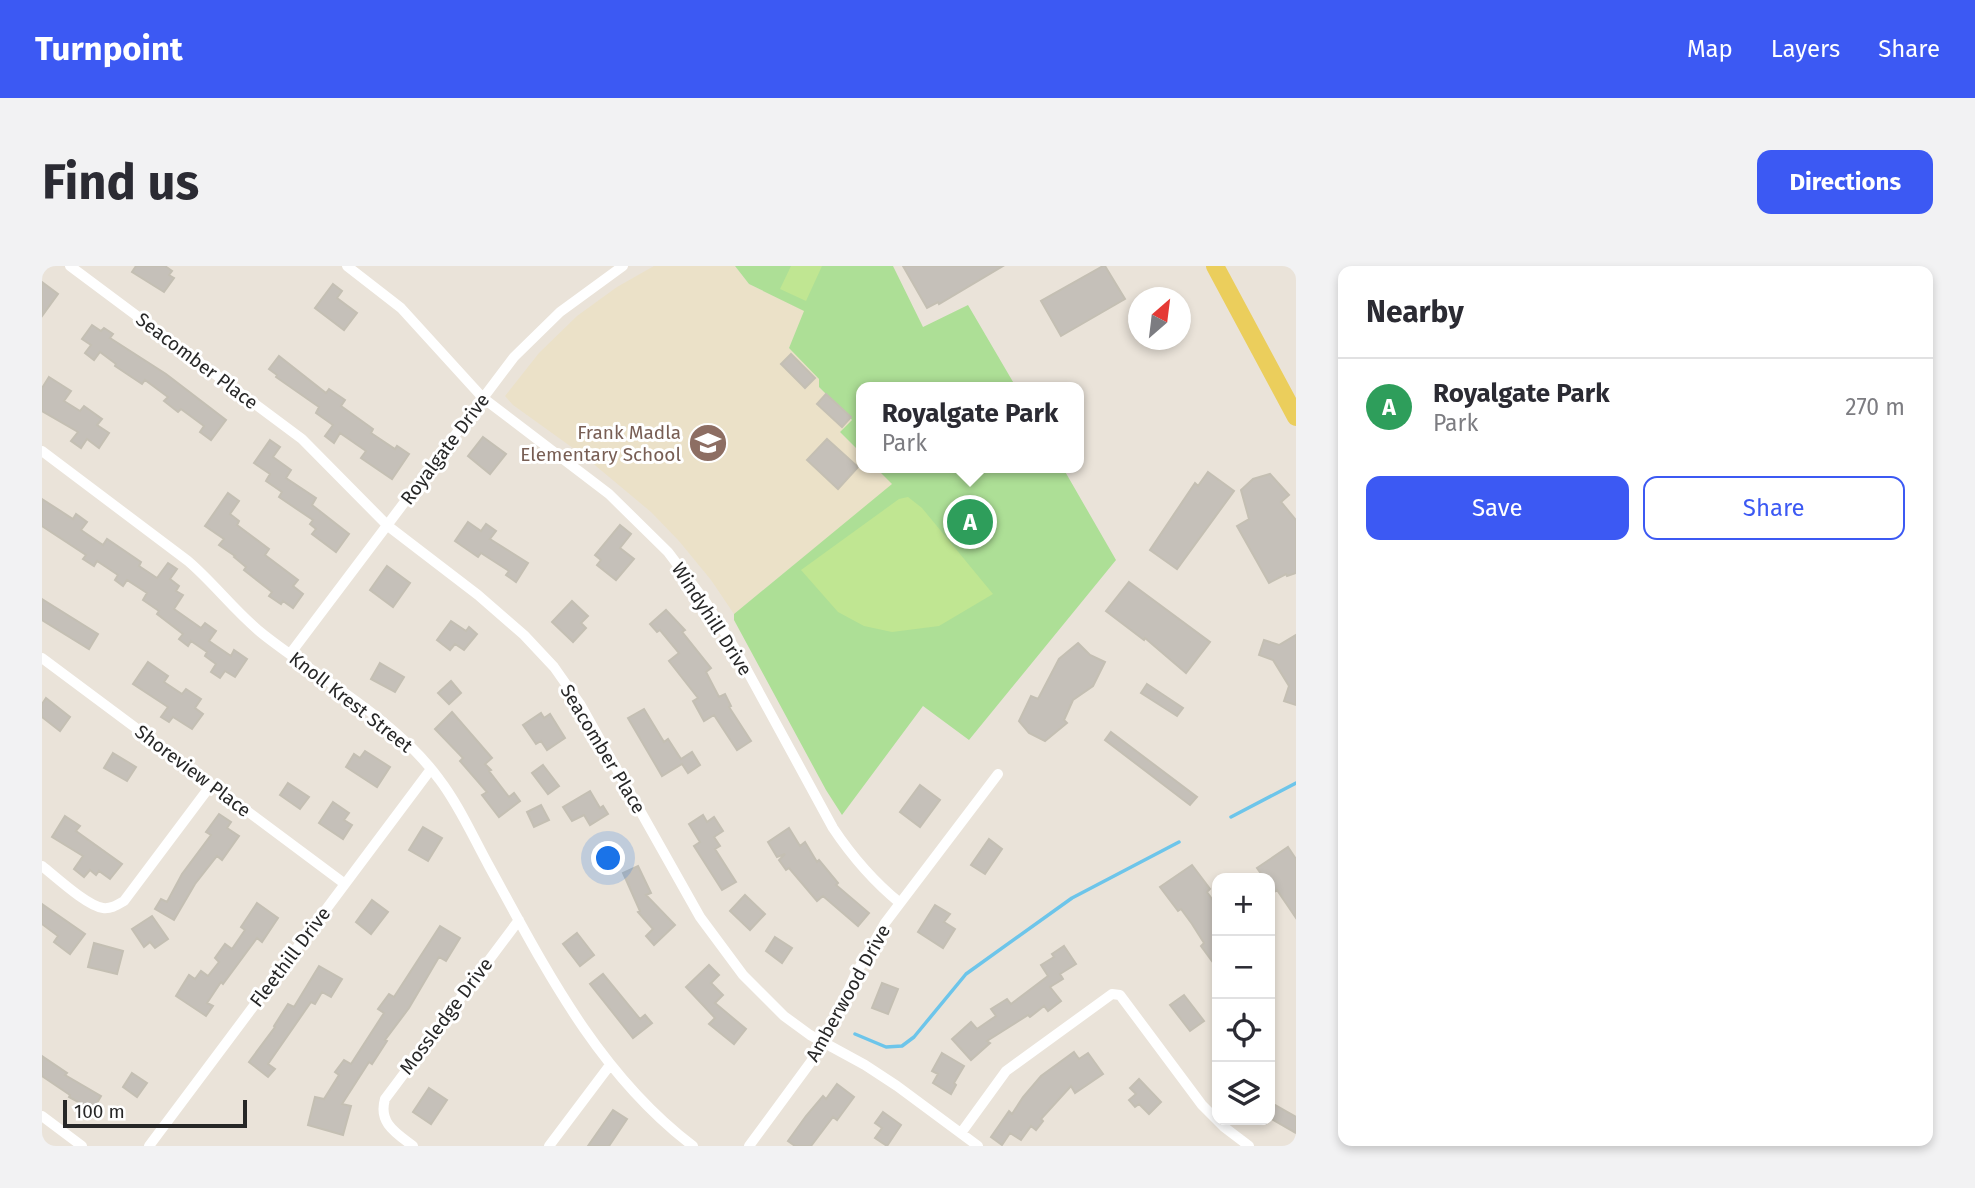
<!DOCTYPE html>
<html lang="en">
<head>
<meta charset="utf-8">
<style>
  :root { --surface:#fff; --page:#f2f2f3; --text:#2b2b33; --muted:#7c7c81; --line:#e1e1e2; --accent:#3c59f3 }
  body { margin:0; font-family:"Fira Sans",sans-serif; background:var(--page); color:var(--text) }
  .controls { position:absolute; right:21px; bottom:21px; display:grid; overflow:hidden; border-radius:14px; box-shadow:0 4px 10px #0003 }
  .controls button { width:63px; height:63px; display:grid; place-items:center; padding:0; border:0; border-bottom:2px solid var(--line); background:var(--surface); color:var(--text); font:35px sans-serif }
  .compass { position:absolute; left:1086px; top:21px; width:63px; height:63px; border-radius:50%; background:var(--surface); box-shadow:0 4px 10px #0003; rotate:28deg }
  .scale { position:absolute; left:21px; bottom:18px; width:184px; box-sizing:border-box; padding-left:7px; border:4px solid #272727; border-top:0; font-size:19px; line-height:24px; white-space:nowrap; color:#272727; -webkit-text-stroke:5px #fff; paint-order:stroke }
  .you { position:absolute; left:567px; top:593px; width:24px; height:24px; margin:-18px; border:5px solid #fff; border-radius:50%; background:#1a73e8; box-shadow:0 0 0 10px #1a73e833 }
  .badge { display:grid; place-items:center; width:46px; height:46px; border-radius:50%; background:var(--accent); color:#fff; font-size:23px; font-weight:700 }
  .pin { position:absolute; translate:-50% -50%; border:4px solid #fff; box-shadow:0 2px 7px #0006 }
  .popup { position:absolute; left:814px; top:116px; width:228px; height:91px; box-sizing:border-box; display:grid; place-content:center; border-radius:14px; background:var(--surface); filter:drop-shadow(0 2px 5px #0005); font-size:23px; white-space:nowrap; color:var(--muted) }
  .popup b { font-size:26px; color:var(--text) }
  .popup::after { content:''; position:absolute; left:50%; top:100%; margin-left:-14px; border:14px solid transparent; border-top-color:var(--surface) }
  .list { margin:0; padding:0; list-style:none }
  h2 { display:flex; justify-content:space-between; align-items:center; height:91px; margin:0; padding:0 28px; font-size:30px }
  h2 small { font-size:23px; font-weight:400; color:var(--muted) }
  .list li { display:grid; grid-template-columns:46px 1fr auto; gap:21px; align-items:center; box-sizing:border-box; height:98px; padding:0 28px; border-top:2px solid var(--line) }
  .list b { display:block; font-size:26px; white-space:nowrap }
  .list p { margin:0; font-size:23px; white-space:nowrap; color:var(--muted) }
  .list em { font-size:23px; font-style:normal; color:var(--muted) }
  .actions { display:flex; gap:14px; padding:21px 28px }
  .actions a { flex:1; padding:16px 0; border:2px solid var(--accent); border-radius:14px; text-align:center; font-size:24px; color:var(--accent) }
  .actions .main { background:var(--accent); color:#fff }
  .icon { flex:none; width:38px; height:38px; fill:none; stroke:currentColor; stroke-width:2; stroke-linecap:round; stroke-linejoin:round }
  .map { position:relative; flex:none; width:1254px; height:880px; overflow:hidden; border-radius:14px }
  header { display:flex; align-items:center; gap:42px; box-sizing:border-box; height:98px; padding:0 35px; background:var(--accent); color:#fff }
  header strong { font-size:33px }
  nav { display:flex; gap:38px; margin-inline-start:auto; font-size:24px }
  .intro { display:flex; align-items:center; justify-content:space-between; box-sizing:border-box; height:168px; padding:0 42px }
  h1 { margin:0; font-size:49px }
  .button { padding:18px 32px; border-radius:14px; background:var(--accent); color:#fff; font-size:24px; font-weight:700 }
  main { display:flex; gap:42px; padding:0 42px }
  aside { flex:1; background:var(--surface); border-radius:14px; box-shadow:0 4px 10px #0003 }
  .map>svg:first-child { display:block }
</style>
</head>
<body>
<header>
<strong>Turnpoint</strong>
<nav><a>Map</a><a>Layers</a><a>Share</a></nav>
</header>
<div class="intro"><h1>Find us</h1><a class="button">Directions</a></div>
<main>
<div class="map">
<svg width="1254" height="880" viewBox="0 0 1254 880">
  <rect width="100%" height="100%" fill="#eae3d9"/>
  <path fill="#ebe1c8" d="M 612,0 L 693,0 L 707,18 L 763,45 L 747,82 L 777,113 L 777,121 L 810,155 L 798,166 L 819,187 L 820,202 L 834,202 L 851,218 L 692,348 L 669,314 L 637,275 L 609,246 L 542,190 L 471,139 L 463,130 L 497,87 L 535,50 L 575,21 Z"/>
  <path fill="#addf96" d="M 693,0 L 851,0 L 881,61 L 926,39 L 974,121 L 820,121 L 819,187 L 798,166 L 810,154 L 777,121 L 777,113 L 747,82 L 762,45 L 707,18 Z
    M 834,202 L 1021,202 L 1074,294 L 927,474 L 881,440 L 800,549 L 784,524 L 692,354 L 692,348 L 850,218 Z"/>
  <path fill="#c0e692" d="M 749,0 L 780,0 L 764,35 L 738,23 Z
    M 866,231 L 880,242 L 951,328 L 897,360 L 850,366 L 822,360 L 796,346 L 759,304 L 857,233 Z"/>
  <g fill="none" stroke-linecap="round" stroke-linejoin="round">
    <path stroke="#6dc5ea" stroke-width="3.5" d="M 1189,551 L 1254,517
      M 813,768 L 844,781 L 860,780 L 872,771 L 924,708 L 1030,632 L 1137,576"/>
  </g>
  <path fill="#c5c0b9" stroke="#c4bfb3" stroke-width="2" d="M 94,0 L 123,0 L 130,5 L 127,9 L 132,12 L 122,26 L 90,6 Z
    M 861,0 L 961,0 L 897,38 L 896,36 L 885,42 Z
    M 1061,0 L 1063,0 L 1083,33 L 1019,70 L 999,35 Z
    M 0,16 L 16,28 L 0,50 Z
    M 291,18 L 300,25 L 295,32 L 315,47 L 302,64 L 273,42 Z
    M 50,59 L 59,65 L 62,62 L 71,68 L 68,72 L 124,108 L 184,154 L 169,174 L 158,166 L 162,160 L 139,143 L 136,146 L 122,135 L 126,131 L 103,114 L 100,118 L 73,100 L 74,98 L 58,86 L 52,94 L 43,87 L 49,79 L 40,73 Z
    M 749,88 L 773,112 L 763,122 L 739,98 Z
    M 237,90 L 284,127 L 287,123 L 303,134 L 299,140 L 331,163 L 329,167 L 353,183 L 355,180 L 367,188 L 350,213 L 319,192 L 324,185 L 298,167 L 292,177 L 283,170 L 291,159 L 274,147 L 277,141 L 234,111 L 235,109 L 227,103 Z
    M 7,111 L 29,125 L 22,135 L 38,145 L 42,140 L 60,153 L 55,159 L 67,167 L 57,182 L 45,173 L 39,182 L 29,175 L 36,166 L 0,145 L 0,122 Z
    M 784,128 L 809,151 L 800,161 L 775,138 Z
    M 441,171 L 464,188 L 448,208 L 426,190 Z
    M 785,173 L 816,201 L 796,223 L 765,194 Z
    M 228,174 L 238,181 L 231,191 L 249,204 L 244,212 L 274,232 L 270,239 L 307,268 L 294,286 L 270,268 L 274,263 L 268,258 L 271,254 L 237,231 L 240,226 L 224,215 L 228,208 L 212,197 Z
    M 1166,206 L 1192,225 L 1135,303 L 1108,284 L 1153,217 L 1156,220 Z
    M 1228,208 L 1247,229 L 1239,236 L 1254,254 L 1254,307 L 1245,310 L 1244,308 L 1227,317 L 1195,260 L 1207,253 L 1199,224 L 1211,213 Z
    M 186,227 L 197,235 L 188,248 L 197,255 L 195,259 L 227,283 L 223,289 L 256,314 L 251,320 L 261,328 L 251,342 L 241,335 L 239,338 L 227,330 L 230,326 L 202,304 L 204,301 L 192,291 L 193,290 L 177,279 L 182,273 L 163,260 Z
    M 0,233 L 31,253 L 34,248 L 45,256 L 39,264 L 61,279 L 65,273 L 99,296 L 97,300 L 115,312 L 126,297 L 135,303 L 128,313 L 137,320 L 134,325 L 141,329 L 132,343 L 159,362 L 163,357 L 174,365 L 167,375 L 189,390 L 192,384 L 205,393 L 193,411 L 183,405 L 178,412 L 169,406 L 174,398 L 163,390 L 165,386 L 149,375 L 146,380 L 137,373 L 141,368 L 115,348 L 117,345 L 101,334 L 105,327 L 85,314 L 81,320 L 73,314 L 76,309 L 55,295 L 52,300 L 41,293 L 44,289 L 0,260 Z
    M 426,256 L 439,265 L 444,258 L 454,265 L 448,273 L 486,297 L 474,316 L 464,309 L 467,305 L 439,287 L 436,291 L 413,275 Z
    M 578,259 L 589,268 L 578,282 L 592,293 L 574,314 L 555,299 L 559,294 L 553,289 Z
    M 345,300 L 368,317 L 351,341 L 328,324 Z
    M 1087,316 L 1168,376 L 1144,407 L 1103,372 L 1102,374 L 1064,345 Z
    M 0,333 L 56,368 L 47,383 L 0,354 Z
    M 530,335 L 546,350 L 539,357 L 544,362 L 531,376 L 510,356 Z
    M 624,344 L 643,364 L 640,366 L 669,402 L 664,406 L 677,431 L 683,428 L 689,440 L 687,441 L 709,475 L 695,484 L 672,449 L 662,455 L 651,435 L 656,432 L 627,395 L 637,387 L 618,364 L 615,366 L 608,358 Z
    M 409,355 L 424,365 L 427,361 L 435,368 L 422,384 L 413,378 L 408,384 L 395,374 Z
    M 1254,369 L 1254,439 L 1242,435 L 1247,420 L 1231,394 L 1217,389 L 1222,374 L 1237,379 Z
    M 1036,377 L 1048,389 L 1063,396 L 1051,420 L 1031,434 L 1022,454 L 1025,457 L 1003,475 L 987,467 L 977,455 L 989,430 L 996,433 L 1017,393 Z
    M 106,396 L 126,410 L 122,416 L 140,428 L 144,423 L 159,433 L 153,442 L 161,448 L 150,463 L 131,451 L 127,456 L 119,451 L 126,441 L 91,418 Z
    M 338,397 L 362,411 L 353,426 L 329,413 Z
    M 409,415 L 419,427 L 407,438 L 396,427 Z
    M 1105,418 L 1141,442 L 1135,450 L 1099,427 Z
    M 4,432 L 28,451 L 18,465 L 0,451 L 0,438 Z
    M 602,443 L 622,476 L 626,473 L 639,493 L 650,486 L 658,499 L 646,507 L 640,498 L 620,510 L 586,452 Z
    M 410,446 L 450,492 L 443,498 L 449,504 L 447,505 L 467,531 L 472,527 L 478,535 L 457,551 L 440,529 L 445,526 L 418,495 L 421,492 L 393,463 Z
    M 499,447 L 502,452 L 508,448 L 523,472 L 505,484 L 499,475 L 494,478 L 481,459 Z
    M 1069,466 L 1155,531 L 1148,539 L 1063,474 Z
    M 323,485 L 348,501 L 335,521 L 304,501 L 312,488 L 318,492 Z
    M 71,487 L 94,501 L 85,515 L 62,502 Z
    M 501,499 L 517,520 L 506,528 L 490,507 Z
    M 246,517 L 267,531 L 258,543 L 238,529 Z
    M 878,519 L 898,534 L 878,561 L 858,546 Z
    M 548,525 L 558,542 L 561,540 L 566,548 L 548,559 L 542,549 L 530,555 L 521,541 Z
    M 291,536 L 307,547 L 302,554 L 310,559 L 301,573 L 277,557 Z
    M 499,539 L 507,554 L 492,561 L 485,546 Z
    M 177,548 L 189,556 L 185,562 L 197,570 L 180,594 L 175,590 L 153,618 L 132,654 L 113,643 L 119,633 L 125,636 L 140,608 L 169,569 L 164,566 Z
    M 661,549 L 665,556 L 672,551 L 681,565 L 672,571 L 678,580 L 673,583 L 694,616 L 680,624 L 652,580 L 658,576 L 647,558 Z
    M 23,550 L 38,560 L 34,565 L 80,598 L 68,613 L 57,605 L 54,609 L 48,604 L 42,611 L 32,603 L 41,590 L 10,571 Z
    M 381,561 L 400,572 L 386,595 L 367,584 Z
    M 747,562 L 758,580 L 763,576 L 775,596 L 777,594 L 796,617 L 794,619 L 827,647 L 816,660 L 781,630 L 775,635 L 747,602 L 744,604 L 737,594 L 743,588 L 735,591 L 726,576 Z
    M 947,573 L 960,583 L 943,608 L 929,599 Z
    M 1246,581 L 1254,593 L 1254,652 L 1235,624 L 1231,627 L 1228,621 L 1228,612 L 1222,612 L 1215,602 Z
    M 1150,599 L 1168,623 L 1165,626 L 1175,640 L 1175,702 L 1159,680 L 1162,677 L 1150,658 L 1139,643 L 1136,645 L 1118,621 Z
    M 596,600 L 609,627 L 604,629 L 633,659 L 612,679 L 604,670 L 611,663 L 596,646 L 598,645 L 581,607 Z
    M 703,629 L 723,648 L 708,664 L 688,645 Z
    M 330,634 L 346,646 L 329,668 L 314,656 Z
    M 215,637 L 236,652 L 220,676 L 215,672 L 181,718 L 179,716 L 165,737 L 171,740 L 164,750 L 134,730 L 147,709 L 153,713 L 159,705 L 166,710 L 177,696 L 173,692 L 183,678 L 190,683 L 203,664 L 199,661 Z
    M 0,638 L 43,668 L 28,688 L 12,676 L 16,670 L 0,658 Z
    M 893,639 L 908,648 L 902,656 L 913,663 L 901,682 L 876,666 Z
    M 110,650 L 126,673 L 113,682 L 108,676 L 102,681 L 90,663 Z
    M 398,660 L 418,672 L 404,695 L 397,691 L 367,742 L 343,774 L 345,775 L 330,798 L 327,796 L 300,838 L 309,840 L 301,869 L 266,859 L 273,831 L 282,833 L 297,809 L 293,806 L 302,794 L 309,798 L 342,747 L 336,743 L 347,728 L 352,731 Z
    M 535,667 L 552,689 L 538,700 L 521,678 Z
    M 733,671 L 750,682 L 740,697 L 724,685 Z
    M 52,677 L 81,685 L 75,708 L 46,701 Z
    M 1022,680 L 1034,698 L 1018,708 L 1021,713 L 1008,721 L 1019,735 L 1006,745 L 1002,740 L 988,751 L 986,749 L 945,775 L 948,777 L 929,794 L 910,773 L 929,756 L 935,763 L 954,750 L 949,743 L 965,733 L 969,738 L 1006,710 L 999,699 L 1012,691 L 1010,688 Z
    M 667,699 L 677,709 L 669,717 L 681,729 L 673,737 L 704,763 L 692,778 L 667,758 L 673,752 L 644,721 Z
    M 277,700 L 300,713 L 289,731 L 280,726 L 273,738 L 269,736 L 226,798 L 233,803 L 226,811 L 207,796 L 233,761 L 232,760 L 246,738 L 252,741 Z
    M 561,708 L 598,753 L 603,749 L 610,757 L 591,772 L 548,718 Z
    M 840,717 L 856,723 L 846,748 L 830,742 Z
    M 1142,729 L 1162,755 L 1148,765 L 1128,739 Z
    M 1032,786 L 1037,793 L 1046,787 L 1061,808 L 1033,827 L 1029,820 L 999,853 L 1001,855 L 994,864 L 989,860 L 979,874 L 968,867 L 960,879 L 949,871 L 967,845 L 970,848 L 981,831 L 999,810 Z
    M 900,787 L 922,800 L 912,817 L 914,819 L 909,828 L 891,817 L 896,808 L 890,805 Z
    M 0,790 L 25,807 L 23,809 L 59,830 L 51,844 L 27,831 L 28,829 L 0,810 Z
    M 90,807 L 105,817 L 95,831 L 81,821 Z
    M 1097,813 L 1119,836 L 1107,848 L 1097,838 L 1093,841 L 1087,834 L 1094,828 L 1088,822 Z
    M 795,818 L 812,831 L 795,854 L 791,851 L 769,880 L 753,880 L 746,875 L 764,850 L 781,830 L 784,833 Z
    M 387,822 L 405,834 L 389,858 L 371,846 Z
    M 1228,836 L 1254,851 L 1254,867 L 1228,852 Z
    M 571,844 L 585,853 L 567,880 L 546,880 Z
    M 841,846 L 859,859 L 845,880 L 833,872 L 840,862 L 833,857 Z"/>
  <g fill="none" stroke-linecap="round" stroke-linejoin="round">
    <path stroke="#fff" stroke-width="10" d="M 28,0 L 260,173 L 346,260 L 436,329 L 482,369 L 512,401 L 538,438 L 658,651 L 701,709 L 742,750 L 768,769 L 823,799 L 855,820 L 936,880
      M 305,0 L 359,42 L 441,132 L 567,228 L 626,286 L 663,335 L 695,386 L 791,562 C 811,592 831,615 858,637
      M 0,185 L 146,295 C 173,318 194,347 222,369 C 278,413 355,455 397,513 C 417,539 431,571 447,600 C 503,702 556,808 651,880
      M 248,388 L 472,91 L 518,46 L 581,0
      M 0,392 L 303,618
      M 0,600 C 14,611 45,640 61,642 C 69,643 75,639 82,635 L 169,519
      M 0,850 L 40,880
      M 919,867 L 964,805 L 1070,728 L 1078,729 L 1160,839 L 1182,861 L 1207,880
      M 107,880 L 389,503
      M 371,880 C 354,867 336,857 343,833 L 477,654
      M 507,880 L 568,799
      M 707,880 L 782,778 L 813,709 L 843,657 L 956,508"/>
    <path stroke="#ebce5c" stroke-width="18" d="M 1173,0 L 1254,151"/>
  </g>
  <defs>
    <g id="school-disc" transform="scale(2.0125)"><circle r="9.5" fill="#8d6e63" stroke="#fff"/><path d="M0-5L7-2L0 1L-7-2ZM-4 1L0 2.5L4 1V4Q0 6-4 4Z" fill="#fff"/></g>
  </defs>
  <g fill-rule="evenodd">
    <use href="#school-disc" x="666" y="177"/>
  </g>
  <g text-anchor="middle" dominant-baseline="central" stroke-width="6" stroke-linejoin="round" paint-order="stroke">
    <g font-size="19" fill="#272727" stroke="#fff">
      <text transform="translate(155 95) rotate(37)">Seacomber Place</text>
      <text transform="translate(403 183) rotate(-53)">Royalgate Drive</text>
      <text transform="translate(670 353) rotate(57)">Windyhill Drive</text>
      <text transform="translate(309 436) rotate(38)">Knoll Krest Street</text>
      <text transform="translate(561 483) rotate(59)">Seacomber Place</text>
      <text transform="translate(151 505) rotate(37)">Shoreview Place</text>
      <text transform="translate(248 691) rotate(-53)">Fleethill Drive</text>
      <text transform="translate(806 727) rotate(-61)">Amberwood Drive</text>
      <text transform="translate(404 750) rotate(-53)">Mossledge Drive</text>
    </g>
    <g font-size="19" fill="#785e54" stroke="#fff" text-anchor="end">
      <text x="639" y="166">Frank Madla<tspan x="639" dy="22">Elementary School</tspan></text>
    </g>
  </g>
</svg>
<div class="controls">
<button>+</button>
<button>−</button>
<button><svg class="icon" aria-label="locate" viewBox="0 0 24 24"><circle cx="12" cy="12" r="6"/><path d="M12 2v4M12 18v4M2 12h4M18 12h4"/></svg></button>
<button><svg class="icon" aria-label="layers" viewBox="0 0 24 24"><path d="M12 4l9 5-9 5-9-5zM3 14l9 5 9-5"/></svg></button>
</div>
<svg class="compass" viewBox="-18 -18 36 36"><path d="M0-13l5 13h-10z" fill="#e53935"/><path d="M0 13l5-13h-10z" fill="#7c7c81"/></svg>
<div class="scale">100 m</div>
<div class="you"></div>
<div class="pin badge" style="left:928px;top:256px;background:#2e9e5b">A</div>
<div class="popup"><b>Royalgate Park</b>Park</div>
</div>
<aside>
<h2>Nearby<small></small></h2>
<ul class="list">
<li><span class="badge" style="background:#2e9e5b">A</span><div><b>Royalgate Park</b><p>Park</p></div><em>270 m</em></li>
</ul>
<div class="actions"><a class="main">Save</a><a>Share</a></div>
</aside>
</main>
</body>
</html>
